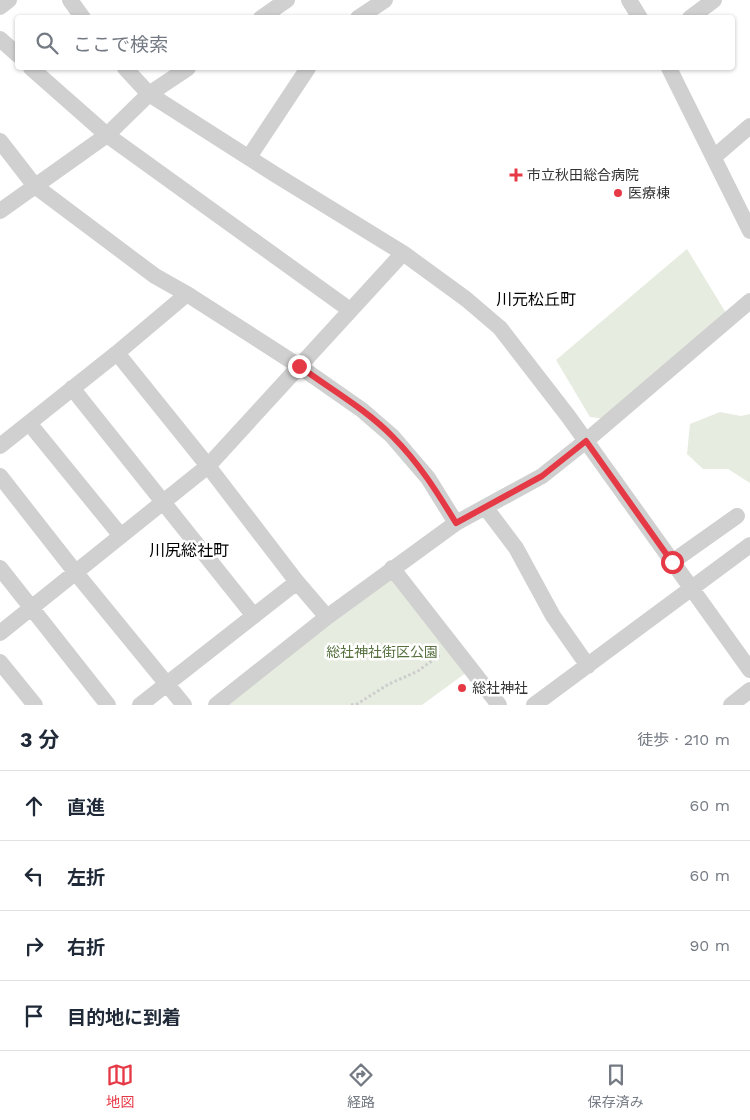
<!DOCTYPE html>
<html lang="ja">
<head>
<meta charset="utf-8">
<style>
  :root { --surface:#fff; --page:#f2f2f3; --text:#1f2937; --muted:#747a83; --line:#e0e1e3; --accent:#e63946 }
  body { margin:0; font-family:"Work Sans","Noto Sans JP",sans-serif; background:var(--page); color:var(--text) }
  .stop { position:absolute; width:15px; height:15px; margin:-11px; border:4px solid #e63946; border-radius:50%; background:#fff }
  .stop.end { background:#e63946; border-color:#fff; box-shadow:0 1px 5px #0008 }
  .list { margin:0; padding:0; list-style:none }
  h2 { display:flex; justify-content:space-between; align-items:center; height:65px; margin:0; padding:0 20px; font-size:21px }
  h2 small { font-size:16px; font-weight:400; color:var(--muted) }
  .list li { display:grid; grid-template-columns:32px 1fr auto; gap:15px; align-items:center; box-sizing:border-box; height:70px; padding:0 20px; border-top:1px solid var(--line) }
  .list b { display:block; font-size:19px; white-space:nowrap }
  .list em { font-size:16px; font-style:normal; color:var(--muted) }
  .icon { flex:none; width:28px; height:28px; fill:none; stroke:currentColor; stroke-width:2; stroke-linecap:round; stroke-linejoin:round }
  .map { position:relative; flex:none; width:750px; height:705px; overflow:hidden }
  .search { position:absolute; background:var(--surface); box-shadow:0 1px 4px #0004; left:15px; right:15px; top:15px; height:55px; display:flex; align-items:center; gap:12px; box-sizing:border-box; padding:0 18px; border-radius:5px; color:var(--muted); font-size:19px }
  .sheet { height:345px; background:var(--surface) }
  nav { display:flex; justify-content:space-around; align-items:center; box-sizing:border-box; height:70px; border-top:1px solid var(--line); background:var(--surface); font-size:14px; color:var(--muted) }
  nav a { display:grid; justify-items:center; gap:2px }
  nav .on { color:var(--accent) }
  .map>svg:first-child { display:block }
</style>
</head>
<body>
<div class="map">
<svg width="750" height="705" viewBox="0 0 750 705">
  <rect width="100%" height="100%" fill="#fff"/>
  <path fill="#e6ecdf" d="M 687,249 L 726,313 L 606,419 L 590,417 L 556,360 Z
    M 720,412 L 741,416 L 750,414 L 750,483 L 728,469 L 703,469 L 687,454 L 690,424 Z
    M 393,578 L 467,672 L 422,705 L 227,705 L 330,624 Z"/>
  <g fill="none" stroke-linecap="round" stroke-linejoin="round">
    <path stroke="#cdcdcd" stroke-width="3" stroke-dasharray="2.5 2.5" stroke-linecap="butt" d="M 351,705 L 357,704 L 389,684 L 418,671 L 441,654"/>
    <path stroke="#d0d0d0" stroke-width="16" d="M 70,0 L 83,18
      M 629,0 L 640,18
      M 0,7 L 9,0
      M 261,18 L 287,0
      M 358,18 L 385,0
      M 690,18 L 714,0
      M 0,39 L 18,55
      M 31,68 L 107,135 L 350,310
      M 125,68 L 149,94 L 276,175 L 403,253 L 466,299 L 500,328 L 568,416 L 750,670
      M 669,68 L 750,231
      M 0,141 L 35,186 L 155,276 L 187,294 L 299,366 L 362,410 L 392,436 L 428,478 L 456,523
      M 249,157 L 308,68
      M 714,157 L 750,126
      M 0,211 L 107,135 L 149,94 L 188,68
      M 117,353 L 208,466 L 297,582 L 327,617
      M 72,388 L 254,616
      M 29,423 L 121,536
      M 0,446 L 117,353 L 187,294
      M 0,476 L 76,573 L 184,705
      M 485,507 L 516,548 L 553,616 L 588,666
      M 672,562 L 737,516
      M 0,568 L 108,705
      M 392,568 L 499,705
      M 0,633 L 208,466 L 403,253
      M 0,662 L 35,705
      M 140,705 L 297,582
      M 216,705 L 327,617 L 456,523 L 542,476 L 586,441 L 750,301
      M 534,705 L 750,545
      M 731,705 L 750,690"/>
  </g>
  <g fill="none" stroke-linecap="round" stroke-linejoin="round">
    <path stroke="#e63946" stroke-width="6" d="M 299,366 C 330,389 366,409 393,437 C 419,463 437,492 456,523 L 542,476 L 586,441 L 672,562"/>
  </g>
  <g fill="#e63946" stroke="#fff" stroke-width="2">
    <path d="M513.5 167.5h5v5h5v5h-5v5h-5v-5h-5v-5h5z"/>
    <circle cx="618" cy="193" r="5"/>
    <circle cx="462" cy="688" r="5"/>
  </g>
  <g text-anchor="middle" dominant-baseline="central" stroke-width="5" stroke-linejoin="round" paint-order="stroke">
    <g font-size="14" fill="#333" stroke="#fff" text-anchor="start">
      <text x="527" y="175">市立秋田総合病院</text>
      <text x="628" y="193">医療棟</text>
      <text x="472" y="688">総社神社</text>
    </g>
    <g font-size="14" fill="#56703f" stroke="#fff">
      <text x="382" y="652">総社神社街区公園</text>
    </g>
    <g font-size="16" fill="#000" stroke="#fff">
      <text x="536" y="299">川元松丘町</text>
      <text x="189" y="550">川尻総社町</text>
    </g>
  </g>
</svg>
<div class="stop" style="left:672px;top:562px"></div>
<div class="stop end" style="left:299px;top:366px"></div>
<div class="search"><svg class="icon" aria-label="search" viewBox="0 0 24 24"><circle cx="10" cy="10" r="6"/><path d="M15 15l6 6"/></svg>ここで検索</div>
</div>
<section class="sheet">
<h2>3 分<small>徒歩 · 210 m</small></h2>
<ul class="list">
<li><svg class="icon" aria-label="ahead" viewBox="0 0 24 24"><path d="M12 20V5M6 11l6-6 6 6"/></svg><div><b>直進</b></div><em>60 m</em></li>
<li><svg class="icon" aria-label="left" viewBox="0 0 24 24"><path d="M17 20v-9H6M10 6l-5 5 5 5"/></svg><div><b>左折</b></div><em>60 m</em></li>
<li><svg class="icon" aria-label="right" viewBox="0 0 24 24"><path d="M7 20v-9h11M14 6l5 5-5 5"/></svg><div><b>右折</b></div><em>90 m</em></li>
<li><svg class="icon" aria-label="arrive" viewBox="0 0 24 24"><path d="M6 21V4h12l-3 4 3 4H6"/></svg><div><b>目的地に到着</b></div></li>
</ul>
</section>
<nav>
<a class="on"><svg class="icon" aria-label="map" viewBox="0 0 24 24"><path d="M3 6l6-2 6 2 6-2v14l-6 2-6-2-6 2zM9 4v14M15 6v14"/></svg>地図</a>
<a><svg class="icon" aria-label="directions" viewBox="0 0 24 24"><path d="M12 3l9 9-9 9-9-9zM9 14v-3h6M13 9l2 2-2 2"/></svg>経路</a>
<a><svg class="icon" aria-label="saved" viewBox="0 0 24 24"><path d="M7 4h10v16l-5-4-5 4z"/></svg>保存済み</a>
</nav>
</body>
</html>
